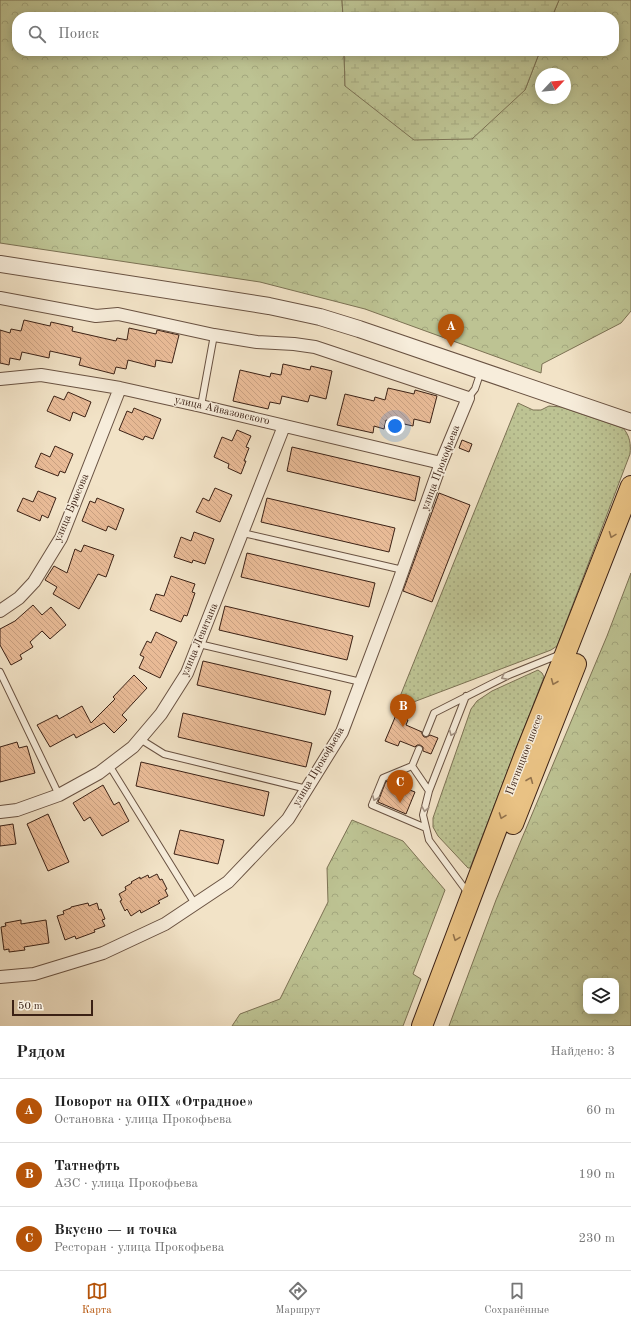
<!DOCTYPE html>
<html lang="ru">
<head>
<meta charset="utf-8">
<style>
  :root { --surface:#fff; --page:#f6f6f6; --text:#222; --muted:#767676; --line:#e0e0e0; --accent:#b45309 }
  body { margin:0; font-family:"Old Standard TT",serif; background:var(--page); color:var(--text) }
  .controls { position:absolute; right:12px; bottom:12px; display:grid; overflow:hidden; border-radius:8px; box-shadow:0 2px 10px #0003 }
  .controls button { width:36px; height:36px; display:grid; place-items:center; padding:0; border:0; border-bottom:1px solid var(--line); background:var(--surface); color:var(--text); font:20px sans-serif }
  .compass { position:absolute; left:535px; top:68px; width:36px; height:36px; border-radius:50%; background:var(--surface); box-shadow:0 2px 10px #0003; rotate:64deg }
  .scale { position:absolute; left:12px; bottom:10px; width:81px; box-sizing:border-box; padding-left:4px; border:2px solid #3b2115; border-top:0; font-size:11px; line-height:14px; white-space:nowrap; color:#3b2115; -webkit-text-stroke:3px #f7eddb; paint-order:stroke }
  .you { position:absolute; left:395px; top:426px; width:14px; height:14px; margin:-10px; border:3px solid #fff; border-radius:50%; background:#1a73e8; box-shadow:0 0 0 6px #1a73e833 }
  .badge { display:grid; place-items:center; width:26px; height:26px; border-radius:50%; background:var(--accent); color:#fff; font-size:13px; font-weight:700 }
  .pin { position:absolute; translate:-50% -33px; filter:drop-shadow(0 1px 2px #0008) }
  .pin::after { content:''; position:absolute; top:21px; width:14px; height:12px; background:inherit; clip-path:polygon(0 0,100% 0,50% 100%) }
  .list { margin:0; padding:0; list-style:none }
  h2 { display:flex; justify-content:space-between; align-items:center; height:52px; margin:0; padding:0 16px; font-size:17px }
  h2 small { font-size:13px; font-weight:400; color:var(--muted) }
  .list li { display:grid; grid-template-columns:26px 1fr auto; gap:12px; align-items:center; box-sizing:border-box; height:64px; padding:0 16px; border-top:1px solid var(--line) }
  .list b { display:block; font-size:15px; white-space:nowrap }
  .list p { margin:0; font-size:13px; white-space:nowrap; color:var(--muted) }
  .list em { font-size:13px; font-style:normal; color:var(--muted) }
  .icon { flex:none; width:22px; height:22px; fill:none; stroke:currentColor; stroke-width:2; stroke-linecap:round; stroke-linejoin:round }
  .map { position:relative; flex:none; width:631px; height:1026px; overflow:hidden }
  .search { position:absolute; background:var(--surface); box-shadow:0 2px 10px #0003; left:12px; right:12px; top:12px; height:44px; display:flex; align-items:center; gap:10px; box-sizing:border-box; padding:0 14px; border-radius:16px; color:var(--muted); font-size:15px }
  .sheet { height:244px; background:var(--surface) }
  nav { display:flex; justify-content:space-around; align-items:center; box-sizing:border-box; height:56px; border-top:1px solid var(--line); background:var(--surface); font-size:11px; color:var(--muted) }
  nav a { display:grid; justify-items:center; gap:2px }
  nav .on { color:var(--accent) }
  .map>svg:first-child { display:block }
</style>
</head>
<body>
<div class="map">
<svg width="631" height="1026" viewBox="0 0 631 1026">
  <defs>
    <pattern id="grass-dots" width="8" height="8" patternUnits="userSpaceOnUse"><rect width="8" height="8" fill="#bdc393"/><path d="M2 2h.1M6 6h.1" fill="none" stroke="#a3a77e" stroke-width="1.8" stroke-linecap="round"/></pattern>
    <pattern id="forest-crowns" width="20" height="18" patternUnits="userSpaceOnUse"><rect width="20" height="18" fill="#bdc393"/><path d="M2 6a3 3 0 1 1 6 0M12 15a3 3 0 1 1 6 0" fill="none" stroke="#a3a77e"/></pattern>
    <pattern id="wetland-marsh" width="20" height="14" patternUnits="userSpaceOnUse"><rect width="20" height="14" fill="#bdc393"/><path d="M1 5h8M5 5V1M11 12h8M15 12V8" fill="none" stroke="#a3a77e"/></pattern>
    <pattern id="building-back-hatch" width="6" height="6" patternUnits="userSpaceOnUse"><rect width="6" height="6" fill="#eabc98"/><path d="M-1 5l2 2M0 0l6 6M5-1l2 2" fill="none" stroke="#caa182"/></pattern>
  </defs>
  <rect width="100%" height="100%" fill="#f2e3c7"/>
  <filter id="stains"><feTurbulence type="fractalNoise" baseFrequency=".005" numOctaves="4"/><feColorMatrix values="0 0 0 0 .2 0 0 0 0 .09 0 0 0 0 .02 0 0 0 .5 -.17"/></filter>
  <radialGradient id="worn" r=".72"><stop offset=".6" stop-color="#630" stop-opacity="0"/><stop offset="1" stop-color="#630" stop-opacity=".3"/></radialGradient>
  <path fill="url(#grass-dots)" stroke="#7c7254" d="M 518,403 L 533,410 L 541,410 L 549,406 L 561,407 L 623,428 C 630,436 631,444 630,454 L 557,646 L 551,650 L 395,709 Z
    M 538,670 L 542,673 L 544,677 L 470,868 L 468,868 L 438,836 L 433,827 L 433,818 L 471,709 L 477,701 L 492,691 Z"/>
  <path fill="url(#forest-crowns)" stroke="#7c7254" fill-rule="evenodd" d="M 0,0 L 342,0 L 343,17 L 17,17 L 17,51 L 344,51 L 345,86 L 525,90 L 540,51 L 614,51 L 614,17 L 552,17 L 559,0 L 631,0 L 631,311 L 621,323 L 542,364 L 541,373 L 365,309 L 260,282 L 0,243 ZM 541,74 L 565,74 L 565,98 L 541,98 Z
    M 631,573 L 631,1026 L 449,1026 L 496,900 L 607,636 ZM 586,981 L 616,981 L 616,1011 L 586,1011 Z
    M 352,820 L 403,841 L 445,890 L 413,974 L 421,979 L 403,1026 L 232,1026 L 240,1014 L 280,999 L 328,902 L 327,868 Z"/>
  <path fill="url(#wetland-marsh)" stroke="#7c7254" d="M 342,0 L 559,0 L 552,17 L 343,17 Z
    M 344,51 L 540,51 L 525,90 L 472,139 L 414,140 L 345,86 Z"/>
  <path fill="url(#building-back-hatch)" stroke="#3b2115" d="M 24,320 L 50,326 L 51,322 L 73,327 L 72,331 L 116,341 L 117,338 L 127,340 L 129,328 L 156,334 L 157,330 L 179,335 L 172,363 L 156,360 L 155,367 L 128,360 L 126,369 L 116,367 L 114,374 L 79,365 L 81,358 L 50,351 L 49,358 L 22,352 L 20,360 L 10,358 L 9,365 L 0,363 L 0,330 L 10,333 L 11,329 L 21,331 Z
    M 283,364 L 310,370 L 311,366 L 332,371 L 326,399 L 310,395 L 308,402 L 282,396 L 280,404 L 270,402 L 268,409 L 233,401 L 240,370 L 270,377 L 271,373 L 281,375 Z
    M 388,388 L 414,394 L 415,390 L 437,396 L 430,423 L 414,419 L 413,426 L 386,420 L 384,429 L 374,426 L 373,433 L 337,425 L 345,394 L 374,401 L 375,397 L 385,400 Z
    M 68,392 L 91,402 L 85,417 L 73,412 L 70,421 L 47,411 L 54,396 L 64,400 Z
    M 134,408 L 161,419 L 153,439 L 145,436 L 143,440 L 119,430 L 127,411 L 132,413 Z
    M 237,430 L 251,436 L 246,447 L 249,448 L 244,461 L 246,461 L 241,474 L 228,468 L 229,464 L 214,457 L 222,437 L 232,441 Z
    M 462,440 L 472,444 L 469,452 L 459,448 Z
    M 55,446 L 73,454 L 65,473 L 60,471 L 58,476 L 35,467 L 41,453 L 50,457 Z
    M 292,447 L 420,477 L 415,501 L 287,471 Z
    M 215,488 L 232,495 L 220,522 L 196,512 L 203,498 L 209,501 Z
    M 38,491 L 56,498 L 48,518 L 42,515 L 40,521 L 17,511 L 23,498 L 33,502 Z
    M 439,493 L 470,505 L 432,602 L 403,591 Z
    M 97,498 L 124,509 L 116,530 L 108,526 L 106,531 L 82,521 L 90,501 L 95,503 Z
    M 267,498 L 395,528 L 389,552 L 261,522 Z
    M 194,532 L 214,539 L 205,564 L 193,560 L 192,563 L 174,557 L 181,537 L 191,541 Z
    M 84,545 L 114,555 L 106,577 L 98,574 L 79,609 L 53,594 L 57,587 L 45,580 L 54,566 L 67,573 L 75,549 L 81,552 Z
    M 247,553 L 375,583 L 369,607 L 241,577 Z
    M 171,576 L 195,584 L 192,592 L 195,593 L 187,616 L 184,615 L 181,622 L 150,610 L 156,594 L 164,596 Z
    M 33,605 L 42,615 L 51,607 L 66,625 L 50,639 L 42,631 L 30,642 L 33,647 L 20,655 L 22,659 L 11,665 L 0,645 L 0,629 L 15,621 Z
    M 225,606 L 353,636 L 347,660 L 219,630 Z
    M 156,632 L 177,642 L 160,678 L 139,668 L 144,657 L 140,655 L 147,641 L 151,643 Z
    M 203,661 L 331,691 L 325,715 L 197,685 Z
    M 134,675 L 147,688 L 122,715 L 127,720 L 114,733 L 104,723 L 76,738 L 74,734 L 50,747 L 37,725 L 57,715 L 59,719 L 82,706 L 91,723 L 115,699 L 113,697 Z
    M 183,713 L 312,743 L 306,767 L 178,737 Z
    M 396,715 L 408,720 L 406,725 L 422,732 L 422,734 L 424,737 L 427,737 L 430,735 L 438,738 L 431,754 L 423,751 L 423,747 L 420,745 L 417,745 L 415,747 L 400,741 L 398,746 L 385,741 Z
    M 17,742 L 19,748 L 27,746 L 35,773 L 0,782 L 0,747 Z
    M 141,762 L 269,792 L 264,816 L 136,786 Z
    M 386,781 L 415,792 L 406,814 L 378,802 Z
    M 103,785 L 114,805 L 119,802 L 129,821 L 102,836 L 90,817 L 84,821 L 73,803 Z
    M 48,814 L 69,862 L 48,871 L 27,824 Z
    M 13,824 L 16,844 L 0,846 L 0,826 Z
    M 180,830 L 224,840 L 218,864 L 174,854 Z
    M 157,874 L 160,880 L 162,879 L 167,889 L 165,890 L 168,896 L 158,901 L 160,903 L 141,913 L 140,910 L 131,916 L 127,909 L 125,911 L 120,901 L 122,900 L 119,894 L 126,890 L 125,887 L 132,883 L 131,882 L 140,877 L 140,879 L 148,875 L 149,878 Z
    M 88,903 L 89,906 L 97,903 L 99,910 L 101,909 L 105,919 L 102,920 L 105,926 L 94,930 L 95,932 L 76,939 L 75,936 L 65,940 L 57,916 L 64,914 L 63,911 L 71,908 L 71,907 Z
    M 21,920 L 21,924 L 46,920 L 49,943 L 24,947 L 25,950 L 9,952 L 9,949 L 4,950 L 1,927 L 6,926 L 5,923 Z"/>
  <g fill="none" stroke-linecap="round" stroke-linejoin="round">
    <g stroke="#695242" stroke-width="8">
      <path id="service" d="M 468,398 L 475,389 L 481,371
        M 201,406 L 214,335
        M 243,533 L 403,570
        M 199,644 L 361,682
        M 0,672 L 59,795
        M 426,733 L 434,713 L 509,675 L 561,654
        M 140,739 L 164,754 L 307,789
        M 419,749 L 412,766 L 429,791 L 423,815 L 429,840 L 468,893
        M 109,765 L 195,904
        M 412,766 L 383,778 L 372,805 L 426,828
        M 429,791 L 466,696"/>
    </g>
    <g stroke="#695242" stroke-width="14">
      <path id="minor" d="M 0,298 L 96,316 L 118,314 L 214,335 L 257,342 L 294,344 L 315,347 L 468,398 L 441,463 L 395,592 L 342,732 L 288,819 L 228,882 L 165,924 L 103,953 L 34,974 L 0,977
        M 0,379 L 41,375 L 120,388 L 201,406 L 441,463
        M 0,611 L 19,598 L 34,582 L 61,538 L 120,388
        M 0,812 L 17,810 L 59,795 L 99,773 L 133,747 L 161,714 L 187,673 L 284,426"/>
    </g>
    <g stroke="#695242" stroke-width="18">
      <path id="tertiary" d="M 0,264 L 269,306 L 320,317 L 359,329 L 631,422"/>
    </g>
    <g stroke="#3b2115" stroke-width="22">
      <path id="primary" d="M 513,824 L 576,664
        M 422,1026 L 525,754 L 566,652 L 631,486"/>
    </g>
    <use href="#service" stroke="#f7eddb" stroke-width="6"/>
    <use href="#minor" stroke="#f7eddb" stroke-width="12"/>
    <use href="#tertiary" stroke="#f7eddb" stroke-width="16"/>
    <use href="#primary" stroke="#e9c284" stroke-width="20"/>
  </g>
  <defs><path id="oneway-chevron" d="M-2-3.5L2.5 0L-2 3.5" fill="none" stroke-width="1.6" stroke-linecap="round" stroke-linejoin="round"/></defs>
  <g stroke="#92724c">
    <use href="#oneway-chevron" transform="translate(612 535) rotate(111)"/>
    <use href="#oneway-chevron" transform="translate(554 682) rotate(112)"/>
    <use href="#oneway-chevron" transform="translate(530 780) rotate(-68)"/>
    <use href="#oneway-chevron" transform="translate(502 816) rotate(110)"/>
    <use href="#oneway-chevron" transform="translate(456 938) rotate(111)"/>
  </g>
  <g stroke="#a29182">
    <use href="#oneway-chevron" transform="translate(504 677) rotate(154)"/>
    <use href="#oneway-chevron" transform="translate(452 733) rotate(112)"/>
    <use href="#oneway-chevron" transform="translate(375 798) rotate(112)"/>
    <use href="#oneway-chevron" transform="translate(425 809) rotate(100)"/>
  </g>
  <g text-anchor="middle" dominant-baseline="central" stroke-width="3" stroke-linejoin="round" paint-order="stroke">
    <g font-size="11" fill="#3b2115" stroke="#f7eddb">
      <text transform="translate(222 411) rotate(13)">улица Айвазовского</text>
      <text transform="translate(441 468) rotate(-69)">улица Прокофьева</text>
      <text transform="translate(72 508) rotate(-67)">улица Брюсова</text>
      <text transform="translate(200 640) rotate(-67)">улица Левитана</text>
      <text transform="translate(525 755) rotate(-69)">Пятницкое шоссе</text>
      <text transform="translate(319 767) rotate(-59)">улица Прокофьева</text>
    </g>
  </g>
  <rect width="100%" height="100%" filter="url(#stains)"/>
  <rect width="100%" height="100%" fill="url(#worn)"/>
</svg>
<div class="controls">
<button><svg class="icon" aria-label="layers" viewBox="0 0 24 24"><path d="M12 4l9 5-9 5-9-5zM3 14l9 5 9-5"/></svg></button>
</div>
<svg class="compass" viewBox="-18 -18 36 36"><path d="M0-13l5 13h-10z" fill="#e53935"/><path d="M0 13l5-13h-10z" fill="#767676"/></svg>
<div class="scale">50 m</div>
<div class="you"></div>
<div class="pin badge" style="left:451px;top:347px">A</div>
<div class="pin badge" style="left:403px;top:727px">B</div>
<div class="pin badge" style="left:400px;top:803px">C</div>
<div class="search"><svg class="icon" aria-label="search" viewBox="0 0 24 24"><circle cx="10" cy="10" r="6"/><path d="M15 15l6 6"/></svg>Поиск</div>
</div>
<section class="sheet">
<h2>Рядом<small>Найдено: 3</small></h2>
<ul class="list">
<li><span class="badge">A</span><div><b>Поворот на ОПХ «Отрадное»</b><p>Остановка · улица Прокофьева</p></div><em>60 m</em></li>
<li><span class="badge">B</span><div><b>Татнефть</b><p>АЗС · улица Прокофьева</p></div><em>190 m</em></li>
<li><span class="badge">C</span><div><b>Вкусно — и точка</b><p>Ресторан · улица Прокофьева</p></div><em>230 m</em></li>
</ul>
</section>
<nav>
<a class="on"><svg class="icon" aria-label="map" viewBox="0 0 24 24"><path d="M3 6l6-2 6 2 6-2v14l-6 2-6-2-6 2zM9 4v14M15 6v14"/></svg>Карта</a>
<a><svg class="icon" aria-label="directions" viewBox="0 0 24 24"><path d="M12 3l9 9-9 9-9-9zM9 14v-3h6M13 9l2 2-2 2"/></svg>Маршрут</a>
<a><svg class="icon" aria-label="saved" viewBox="0 0 24 24"><path d="M7 4h10v16l-5-4-5 4z"/></svg>Сохранённые</a>
</nav>
</body>
</html>
